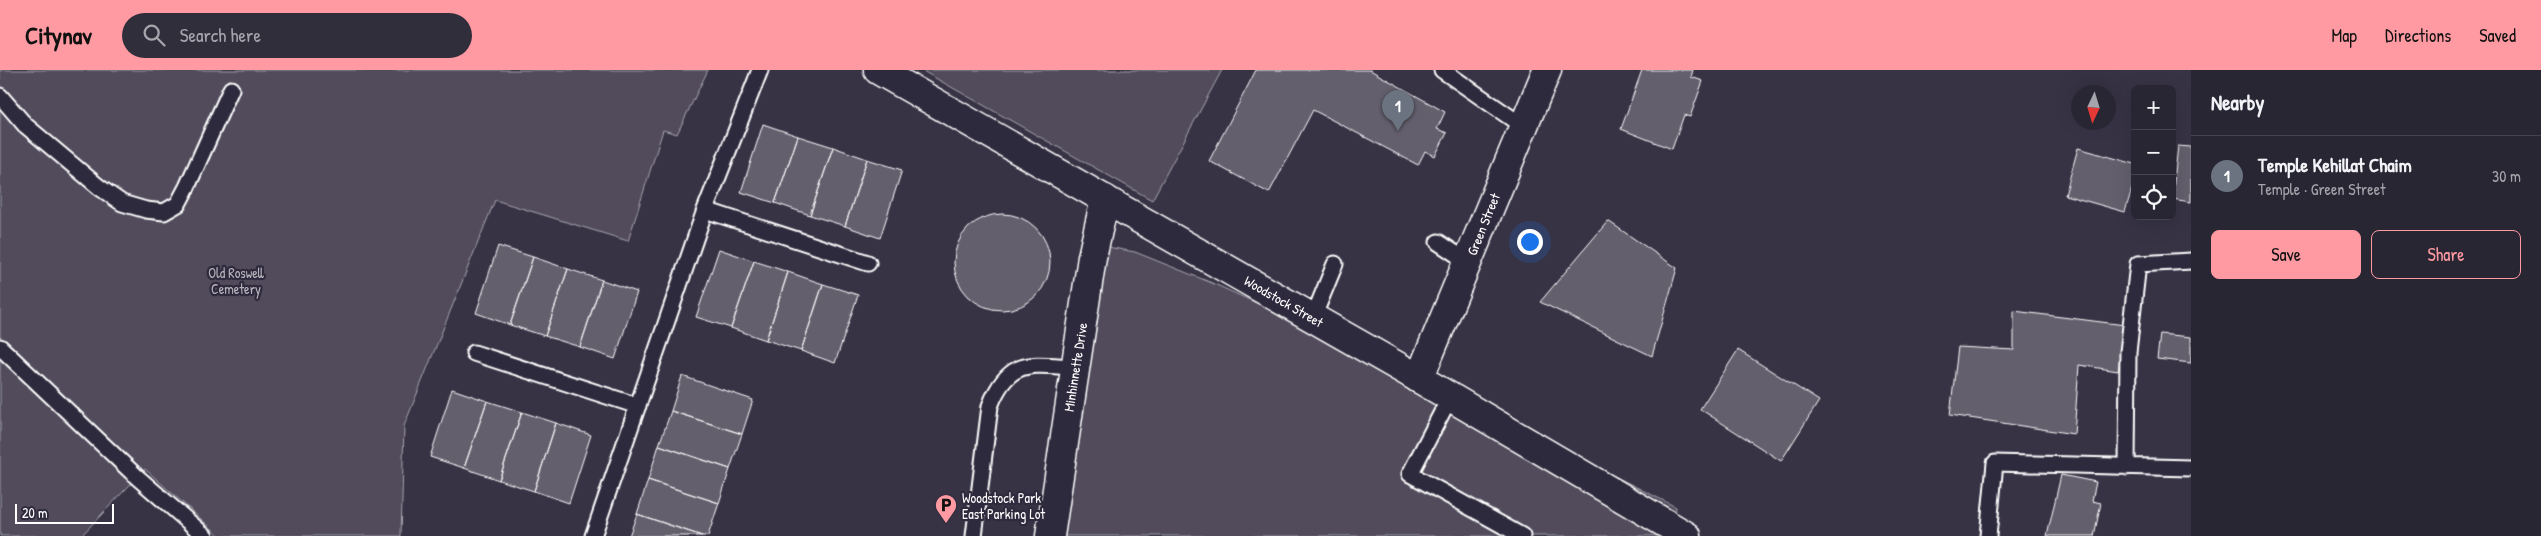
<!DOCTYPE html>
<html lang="en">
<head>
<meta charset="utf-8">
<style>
  :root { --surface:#292634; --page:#312e3c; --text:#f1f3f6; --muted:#a5a5ac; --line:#45434f; --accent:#ff9aa2 }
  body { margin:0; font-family:"Patrick Hand",sans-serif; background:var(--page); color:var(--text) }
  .controls { position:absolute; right:15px; top:15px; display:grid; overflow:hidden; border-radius:8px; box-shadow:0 5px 20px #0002 }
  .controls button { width:45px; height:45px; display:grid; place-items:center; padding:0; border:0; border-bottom:1px solid var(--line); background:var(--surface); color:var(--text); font:25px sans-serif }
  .compass { position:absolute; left:2071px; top:15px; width:45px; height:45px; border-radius:50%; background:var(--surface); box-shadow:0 5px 20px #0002; rotate:184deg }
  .scale { position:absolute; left:15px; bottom:12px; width:99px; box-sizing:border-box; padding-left:5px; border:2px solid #fff; border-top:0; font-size:14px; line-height:18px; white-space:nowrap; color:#fff; -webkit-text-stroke:4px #2f2a3d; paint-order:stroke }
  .you { position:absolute; left:1529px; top:171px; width:18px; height:18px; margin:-12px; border:4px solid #fff; border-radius:50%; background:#1a73e8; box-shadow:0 0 0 8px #1a73e833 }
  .badge { display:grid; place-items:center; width:32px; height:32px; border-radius:50%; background:var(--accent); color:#fff; font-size:16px; font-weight:700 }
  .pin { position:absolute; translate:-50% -41px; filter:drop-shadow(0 1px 2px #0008) }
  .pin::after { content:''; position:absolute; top:26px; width:18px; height:15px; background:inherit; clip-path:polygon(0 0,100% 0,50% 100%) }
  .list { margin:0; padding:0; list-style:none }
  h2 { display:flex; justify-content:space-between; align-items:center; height:65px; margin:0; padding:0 20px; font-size:21px }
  h2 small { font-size:16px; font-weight:400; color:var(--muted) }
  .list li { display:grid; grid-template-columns:32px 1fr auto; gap:15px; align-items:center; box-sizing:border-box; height:80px; padding:0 20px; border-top:1px solid var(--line) }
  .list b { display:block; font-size:19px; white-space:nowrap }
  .list p { margin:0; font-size:16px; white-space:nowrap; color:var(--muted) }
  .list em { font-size:16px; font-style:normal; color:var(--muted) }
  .actions { display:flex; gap:10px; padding:15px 20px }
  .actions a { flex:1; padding:11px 0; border:1px solid var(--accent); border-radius:8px; text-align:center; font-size:18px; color:var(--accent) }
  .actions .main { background:var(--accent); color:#111 }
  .icon { flex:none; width:28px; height:28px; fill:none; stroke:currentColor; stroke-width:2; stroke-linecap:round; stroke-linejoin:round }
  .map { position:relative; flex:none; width:2191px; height:466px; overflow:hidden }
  header { display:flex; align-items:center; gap:30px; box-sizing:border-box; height:70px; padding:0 25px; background:var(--accent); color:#111 }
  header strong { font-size:24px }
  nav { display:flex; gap:28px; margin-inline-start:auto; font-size:18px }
  .search { width:350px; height:45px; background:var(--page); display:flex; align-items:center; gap:12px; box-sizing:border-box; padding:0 18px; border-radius:28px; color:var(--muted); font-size:19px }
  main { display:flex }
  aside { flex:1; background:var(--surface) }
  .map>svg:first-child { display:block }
</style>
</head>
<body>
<header>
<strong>Citynav</strong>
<div class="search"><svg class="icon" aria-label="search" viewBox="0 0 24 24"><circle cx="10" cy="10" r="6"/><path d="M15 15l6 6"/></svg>Search here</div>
<nav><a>Map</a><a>Directions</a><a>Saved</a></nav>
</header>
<main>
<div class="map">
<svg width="2191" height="466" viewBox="0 0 2191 466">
  <rect width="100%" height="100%" fill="#373345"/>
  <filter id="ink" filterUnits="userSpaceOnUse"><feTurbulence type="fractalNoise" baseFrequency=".02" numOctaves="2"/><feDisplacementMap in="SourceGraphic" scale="10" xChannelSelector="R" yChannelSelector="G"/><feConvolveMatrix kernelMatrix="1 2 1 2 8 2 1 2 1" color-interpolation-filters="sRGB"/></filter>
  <g filter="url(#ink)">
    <path fill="#514c5c" stroke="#a8a6ae" d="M 0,0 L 708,0 L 677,64 L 663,60 L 628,171 L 495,130 L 404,356 L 401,466 L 220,466 L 145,399 L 81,466 L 0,466 Z
      M 921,0 L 1222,0 L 1152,130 Z
      M 1091,174 L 1135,182 L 1212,213 L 1406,301 L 1676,437 L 1674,466 L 1057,466 Z"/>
    <path fill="#635f6d" stroke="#fff" d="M 1256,0 L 1370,0 L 1445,42 L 1437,59 L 1447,63 L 1435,86 L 1425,81 L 1418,95 L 1313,40 L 1269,123 L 1209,91 Z
      M 1642,0 L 1693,0 L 1691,7 L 1703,11 L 1690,47 L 1684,45 L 1672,79 L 1621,59 Z
      M 763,54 L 798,66 L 775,133 L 741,122 Z
      M 798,66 L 833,77 L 810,145 L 775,133 Z
      M 2178,76 L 2191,77 L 2191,132 L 2172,129 Z
      M 833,77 L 867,89 L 845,156 L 810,145 Z
      M 2078,78 L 2135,94 L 2135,108 L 2125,142 L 2065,125 Z
      M 867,89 L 902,100 L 880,168 L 845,156 Z
      M954 192a48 48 0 1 1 96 0a48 48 0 1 1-96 0Z
      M 1608,151 L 1677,198 L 1652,286 L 1540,232 Z
      M 498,176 L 533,187 L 510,255 L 476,243 Z
      M 719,179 L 754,191 L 731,258 L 696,247 Z
      M 533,187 L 568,199 L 545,266 L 510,255 Z
      M 754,191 L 788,202 L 766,270 L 731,258 Z
      M 568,199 L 602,210 L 580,277 L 545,266 Z
      M 788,202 L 823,214 L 801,281 L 766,270 Z
      M 602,210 L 637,222 L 615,289 L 580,277 Z
      M 823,214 L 858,225 L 835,293 L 801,281 Z
      M 2014,241 L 2125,255 L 2118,301 L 2079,295 L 2074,364 L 1950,345 L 1958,277 L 2014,280 Z
      M 2160,264 L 2191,267 L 2191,293 L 2157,289 Z
      M 1738,280 L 1819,331 L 1781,391 L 1700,339 Z
      M 682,306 L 753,330 L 742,364 L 671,341 Z
      M 452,319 L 487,331 L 464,398 L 430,387 Z
      M 487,331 L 522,342 L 499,410 L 464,398 Z
      M 671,341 L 742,364 L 730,399 L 659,375 Z
      M 522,342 L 556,353 L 534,421 L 499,410 Z
      M 556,353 L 591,365 L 569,433 L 534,421 Z
      M 659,375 L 730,399 L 719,433 L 648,410 Z
      M 2061,405 L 2096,412 L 2092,431 L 2101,433 L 2094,466 L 2047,466 Z
      M 648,410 L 719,433 L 708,466 L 702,466 L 637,444 Z
      M 637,444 L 702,466 L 629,466 Z"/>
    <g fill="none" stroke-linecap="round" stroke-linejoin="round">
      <g stroke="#fff" stroke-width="19">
        <path id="lane" d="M 1442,0 L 1524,57
          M 0,26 L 25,55 L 99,117 L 122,133 L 146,140 L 164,142 L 178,134 L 187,117 L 231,19
          M 705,140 L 868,193
          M 1438,172 L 1468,192
          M 1313,248 L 1335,194
          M 0,277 L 137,407 L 205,466
          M 474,283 L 638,336
          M 1450,327 L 1410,404 L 1522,466
          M 2127,397 L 2128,282 L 2138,194 L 2191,191
          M 593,466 L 705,140 L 760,0
          M 974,466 L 990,336 C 1009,287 1031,295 1075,297
          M 1988,466 L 1995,393 L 2191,398"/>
      </g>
      <g stroke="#fff" stroke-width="31">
        <path id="street" d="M 1419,309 L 1547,0
          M 1050,466 L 1092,187 L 1105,129"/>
      </g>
      <g stroke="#fff" stroke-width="31">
        <path id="secondary" d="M 878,0 L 1406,301 L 1687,466"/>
      </g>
      <use href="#lane" stroke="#2f2a3d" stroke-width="15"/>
      <use href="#street" stroke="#2f2a3d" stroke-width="28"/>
      <use href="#secondary" stroke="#2f2a3d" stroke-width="28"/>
    </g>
  </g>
  <defs>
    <g id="parking-pin" transform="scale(1.125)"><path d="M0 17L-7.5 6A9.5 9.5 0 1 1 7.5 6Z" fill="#ff9aa2" stroke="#2f2a3d"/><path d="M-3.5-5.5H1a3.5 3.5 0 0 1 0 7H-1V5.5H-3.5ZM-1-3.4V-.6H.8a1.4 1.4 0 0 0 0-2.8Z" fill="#111"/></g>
  </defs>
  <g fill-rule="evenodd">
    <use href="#parking-pin" x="946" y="435"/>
  </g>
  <g text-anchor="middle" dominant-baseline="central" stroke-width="4.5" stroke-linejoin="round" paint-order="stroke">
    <g font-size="14" fill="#fff" stroke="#2f2a3d">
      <text transform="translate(1483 154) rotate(-68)">Green Street</text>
      <text transform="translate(1284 231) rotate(30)">Woodstock Street</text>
      <text transform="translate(1075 297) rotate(-81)">Minhinnette Drive</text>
    </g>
    <g font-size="14" fill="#b9b7be" stroke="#2f2a3d">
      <text x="236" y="202">Old Roswell<tspan x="236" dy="16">Cemetery</tspan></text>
    </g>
    <g font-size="14" fill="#fff" stroke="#2f2a3d" text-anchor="start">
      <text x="962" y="427">Woodstock Park<tspan x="962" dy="16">East Parking Lot</tspan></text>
    </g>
  </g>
</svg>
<div class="controls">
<button>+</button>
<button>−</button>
<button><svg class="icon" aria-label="locate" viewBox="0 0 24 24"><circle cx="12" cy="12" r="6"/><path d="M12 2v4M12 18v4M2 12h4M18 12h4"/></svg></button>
</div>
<svg class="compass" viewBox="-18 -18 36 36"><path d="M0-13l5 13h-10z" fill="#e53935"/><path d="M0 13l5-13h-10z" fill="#a5a5ac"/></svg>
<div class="scale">20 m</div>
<div class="you"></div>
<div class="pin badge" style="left:1398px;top:61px;background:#6b7280">1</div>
</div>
<aside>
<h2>Nearby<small></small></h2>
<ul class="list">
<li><span class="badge" style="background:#6b7280">1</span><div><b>Temple Kehillat Chaim</b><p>Temple · Green Street</p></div><em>30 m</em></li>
</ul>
<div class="actions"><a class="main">Save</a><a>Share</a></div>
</aside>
</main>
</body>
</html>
